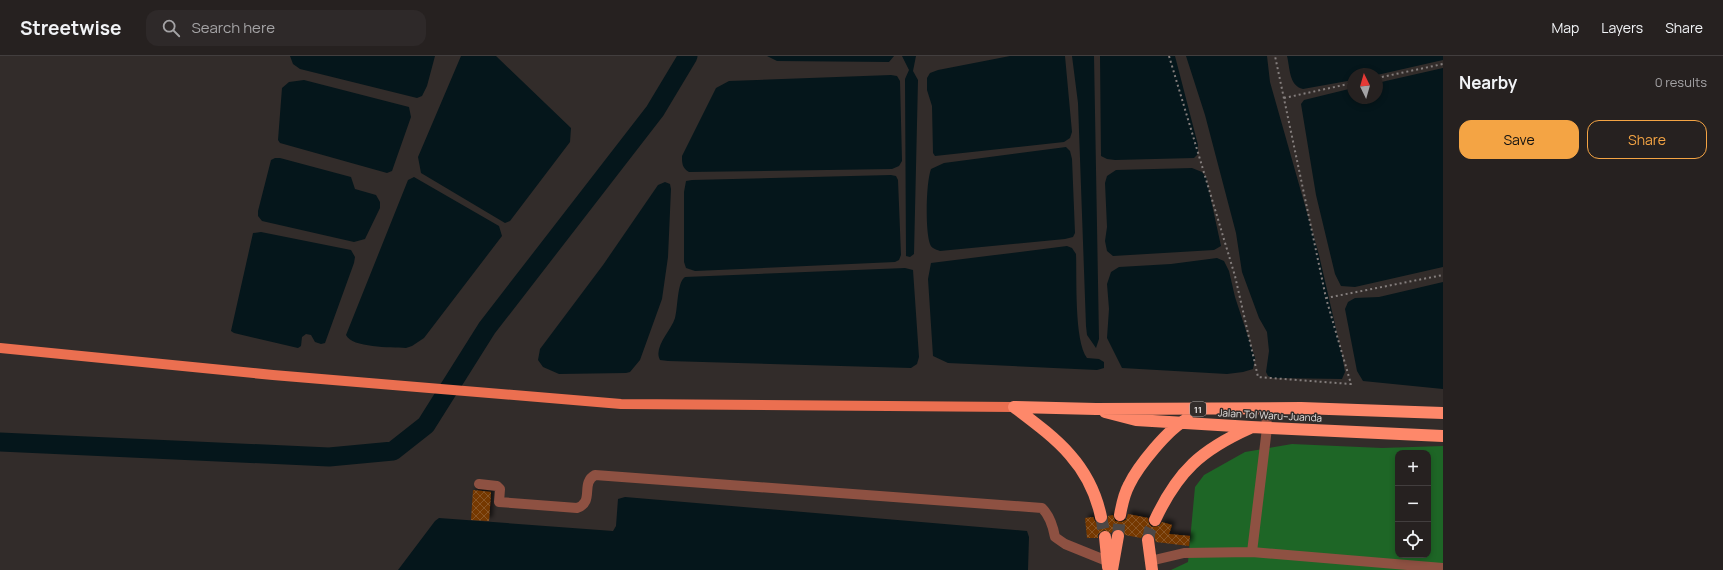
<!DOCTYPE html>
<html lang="en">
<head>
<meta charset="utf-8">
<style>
  :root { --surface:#262120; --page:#2e2929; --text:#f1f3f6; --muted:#a4a3a5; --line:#423e3e; --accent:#f4a444 }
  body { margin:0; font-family:Manrope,sans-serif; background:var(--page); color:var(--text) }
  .controls { position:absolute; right:12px; bottom:12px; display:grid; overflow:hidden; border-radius:8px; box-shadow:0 2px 6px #0003 }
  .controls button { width:36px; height:36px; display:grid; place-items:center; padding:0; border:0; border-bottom:1px solid var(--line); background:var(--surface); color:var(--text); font:20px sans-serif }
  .compass { position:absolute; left:1347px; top:12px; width:36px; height:36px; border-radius:50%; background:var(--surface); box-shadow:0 2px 6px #0003; rotate:355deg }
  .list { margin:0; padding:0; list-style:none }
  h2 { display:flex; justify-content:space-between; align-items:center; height:52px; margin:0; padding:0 16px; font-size:17px }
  h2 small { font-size:13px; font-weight:400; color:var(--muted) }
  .actions { display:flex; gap:8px; padding:12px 16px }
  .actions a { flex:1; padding:9px 0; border:1px solid var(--accent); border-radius:12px; text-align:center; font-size:14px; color:var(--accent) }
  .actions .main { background:var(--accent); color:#111 }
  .icon { flex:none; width:22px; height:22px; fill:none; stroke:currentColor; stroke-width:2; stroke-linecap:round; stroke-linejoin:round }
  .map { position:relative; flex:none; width:1443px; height:514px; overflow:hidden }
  header { display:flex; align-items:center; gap:24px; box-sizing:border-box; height:56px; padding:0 20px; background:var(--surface); border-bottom:1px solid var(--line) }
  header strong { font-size:19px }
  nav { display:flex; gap:22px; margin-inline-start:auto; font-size:14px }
  .search { width:280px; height:36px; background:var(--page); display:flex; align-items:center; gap:10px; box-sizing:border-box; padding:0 14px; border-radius:12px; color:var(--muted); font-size:15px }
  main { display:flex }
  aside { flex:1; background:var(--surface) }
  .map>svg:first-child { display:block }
</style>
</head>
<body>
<header>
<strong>Streetwise</strong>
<div class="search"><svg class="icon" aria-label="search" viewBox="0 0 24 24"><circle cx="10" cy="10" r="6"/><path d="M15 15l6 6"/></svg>Search here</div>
<nav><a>Map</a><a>Layers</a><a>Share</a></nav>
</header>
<main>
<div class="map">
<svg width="1443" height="514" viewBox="0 0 1443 514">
  <defs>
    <pattern id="building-cross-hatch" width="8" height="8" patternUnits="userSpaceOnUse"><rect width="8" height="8" fill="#753903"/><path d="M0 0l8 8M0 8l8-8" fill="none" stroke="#885527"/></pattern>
    <filter id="shadow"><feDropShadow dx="3.5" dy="-3.5" stdDeviation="2" flood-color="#0009"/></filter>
  </defs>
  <rect width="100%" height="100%" fill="#322c2a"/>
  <path fill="#1e6626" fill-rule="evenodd" d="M 1292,388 L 1382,392 L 1443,390 L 1443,514 L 1171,514 L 1188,506 L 1195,431 L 1204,419 L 1245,396 ZM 1398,397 L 1428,397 L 1428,499 L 1398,499 Z"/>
  <path fill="#05161b" d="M 290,0 L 435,0 L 427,30 L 422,40 L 417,42 L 300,13 L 293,8 Z
    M 461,0 L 496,0 L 571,72 L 570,86 L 510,165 L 505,167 L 421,117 L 418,101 Z
    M 767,0 L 894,0 L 889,6 L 777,5 Z
    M 902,0 L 916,0 L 913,15 L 918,24 L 914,198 L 910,201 L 906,200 L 905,23 L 909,14 Z
    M 1010,0 L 1065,0 L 1072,76 L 1070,82 L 1064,86 L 935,100 L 933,97 L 932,50 L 927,34 L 927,22 L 930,17 L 938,14 Z
    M 1072,0 L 1094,0 L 1099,283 L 1096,292 L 1087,279 L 1086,270 L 1078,47 Z
    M 1100,0 L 1175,0 L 1198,89 L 1198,98 L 1194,102 L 1115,104 L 1107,103 L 1101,100 Z
    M 1186,0 L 1267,0 L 1270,26 L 1319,199 L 1342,299 L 1345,316 L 1342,323 L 1273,322 L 1268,320 L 1266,316 L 1269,295 L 1267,276 L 1259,262 L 1242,216 L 1236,177 L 1205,59 Z
    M 1287,0 L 1443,0 L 1443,4 L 1377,19 L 1353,18 L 1353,24 L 1303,33 C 1289,30 1290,12 1287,0 Z
    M 1443,12 L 1443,211 L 1355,231 L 1341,230 L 1335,218 L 1316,139 L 1301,48 L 1304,44 L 1353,32 L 1353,42 L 1377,42 L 1377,27 Z
    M 891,19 L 897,20 L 900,25 L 902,105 L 899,110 L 892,113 L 689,116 C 682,112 682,107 682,100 L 716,32 L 729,25 Z
    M 304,24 L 409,51 L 411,61 L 392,115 L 387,117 L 280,87 L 278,84 L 282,32 L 289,26 Z
    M 1066,91 L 1070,95 L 1072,103 L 1075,177 L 1073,181 L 1065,183 L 940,195 C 935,193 931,192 930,188 C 925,175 926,126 931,113 L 944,107 Z
    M 275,102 L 280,102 L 351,121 L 355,133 L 376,139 L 380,146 L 380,152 L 365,183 L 354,186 L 262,165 L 258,160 L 258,155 L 271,104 Z
    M 1192,112 L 1202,116 L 1206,121 L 1221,190 L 1214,194 L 1113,200 L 1107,195 L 1105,185 L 1107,171 L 1105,127 L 1107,120 L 1116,114 Z
    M 891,119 L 896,120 L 898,124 L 901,199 L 899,204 L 895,206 L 695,215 L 686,212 L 684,206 L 684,136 L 686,125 L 692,124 Z
    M 414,121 L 499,170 L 502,180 L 424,282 L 412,290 L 406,292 C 391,291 352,292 346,279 L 408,124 Z
    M 665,126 L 670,128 L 671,133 L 668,201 L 662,243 L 640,304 L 630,316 L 626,317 L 559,318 L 543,311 L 538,304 L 540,293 L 603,209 L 658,129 Z
    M 261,176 L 351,194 L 355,201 L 354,207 L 325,287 L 321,288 L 315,286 L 311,279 L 306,278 L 302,281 L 301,290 L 298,292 L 234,277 L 231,275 L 253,177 Z
    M 1067,190 L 1072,192 L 1076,198 C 1077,221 1074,285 1087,302 L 1099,303 L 1104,306 L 1104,312 L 1097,314 L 948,307 L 933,300 L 928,223 L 931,207 Z
    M 1217,202 L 1224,205 L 1229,215 L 1235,241 L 1255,302 L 1253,313 L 1243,316 L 1227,318 L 1122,312 L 1107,282 L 1109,253 L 1107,228 L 1111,216 L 1119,211 L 1171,208 Z
    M 905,212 L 913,214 L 919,301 L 917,308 L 911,312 L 668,305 L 660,304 C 653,291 671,275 675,262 C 678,252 677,226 685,221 Z
    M 1443,226 L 1443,333 L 1363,325 L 1357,315 L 1345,253 L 1348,246 L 1355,242 L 1379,241 Z
    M 625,441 L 1027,475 L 1029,481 L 1028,514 L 398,514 L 435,465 L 439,462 L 613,475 L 616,470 L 618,443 Z"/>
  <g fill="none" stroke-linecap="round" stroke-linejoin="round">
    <path stroke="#05161b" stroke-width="19" d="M 0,386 L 329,401 L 393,395 L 426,369 L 487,272 L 655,55 L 688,0"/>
  </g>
  <path fill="url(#building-cross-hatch)" filter="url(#shadow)" d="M 473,434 L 491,436 L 489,465 L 471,464 Z
    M 1128,458 L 1148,462 L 1149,468 L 1152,471 L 1159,470 L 1162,466 L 1172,469 L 1169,478 L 1190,480 L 1189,490 L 1156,486 L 1154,480 L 1150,477 L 1144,478 L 1141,482 L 1125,479 L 1123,475 L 1119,473 L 1115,473 L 1111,477 L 1104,474 L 1098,478 L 1098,482 L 1087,482 L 1085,462 L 1093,461 L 1096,467 L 1103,468 L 1107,466 L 1108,460 L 1113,459 L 1115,465 L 1122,466 L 1126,464 Z"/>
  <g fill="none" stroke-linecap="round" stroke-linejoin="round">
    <path stroke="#4d4745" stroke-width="12" stroke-dasharray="12 6" stroke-linecap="butt" d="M 1101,461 L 1105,481
      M 1118,480 L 1120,459
      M 1148,484 L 1150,474 L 1155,464"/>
    <path stroke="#847e7d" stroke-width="2" stroke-dasharray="2 3" stroke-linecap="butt" d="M 1169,0 L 1235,220 L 1258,321 L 1351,328 L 1326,242 L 1275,0
      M 1377,22 L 1443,8
      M 1284,42 L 1353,27
      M 1326,242 L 1443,219"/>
    <path stroke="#8e5142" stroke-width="10" d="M 479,428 L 497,430 L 500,433 L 499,446 L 577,452 C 595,446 580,427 595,419 L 1042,452 C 1050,460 1053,470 1055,481 L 1065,488 L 1107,505
      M 1252,496 L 1267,372 L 1266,353
      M 1150,505 L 1184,497 L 1252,496 L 1443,512"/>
    <path stroke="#eb6f50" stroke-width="10" d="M 0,292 L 273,319 L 621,348 L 1014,351"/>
    <path stroke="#fe886a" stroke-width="12" d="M 1014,351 L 1096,353 L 1301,352 L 1443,357
      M 1014,351 C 1055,382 1090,407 1101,461
      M 1105,356 L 1136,364 L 1251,371 L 1443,380
      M 1120,459 C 1122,448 1124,438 1129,429 C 1138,410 1168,373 1187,363
      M 1155,464 C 1178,415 1201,394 1250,372
      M 1105,481 L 1108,511
      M 1148,484 L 1152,514
      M 1112,514 L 1118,480"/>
  </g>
  <g text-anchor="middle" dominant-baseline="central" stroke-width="3" stroke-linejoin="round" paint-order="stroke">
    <rect fill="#322c2a" stroke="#afaaa9" stroke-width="1" x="1190" y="346" width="16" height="14" rx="3"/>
    <g font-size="9" font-weight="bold" fill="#e4e0df">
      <text x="1198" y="353">11</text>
    </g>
    <g font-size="10" fill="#e4e0df" stroke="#322c2a">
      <text transform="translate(1270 359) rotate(3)">Jalan Tol Waru–Juanda</text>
    </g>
  </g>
</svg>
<div class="controls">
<button>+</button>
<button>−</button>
<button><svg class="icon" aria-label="locate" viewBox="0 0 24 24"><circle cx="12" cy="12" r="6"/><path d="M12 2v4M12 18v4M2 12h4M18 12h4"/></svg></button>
</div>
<svg class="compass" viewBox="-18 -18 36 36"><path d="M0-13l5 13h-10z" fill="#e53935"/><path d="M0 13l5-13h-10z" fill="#a4a3a5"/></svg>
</div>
<aside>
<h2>Nearby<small>0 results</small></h2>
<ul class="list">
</ul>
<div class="actions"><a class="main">Save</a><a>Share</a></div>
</aside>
</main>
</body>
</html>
